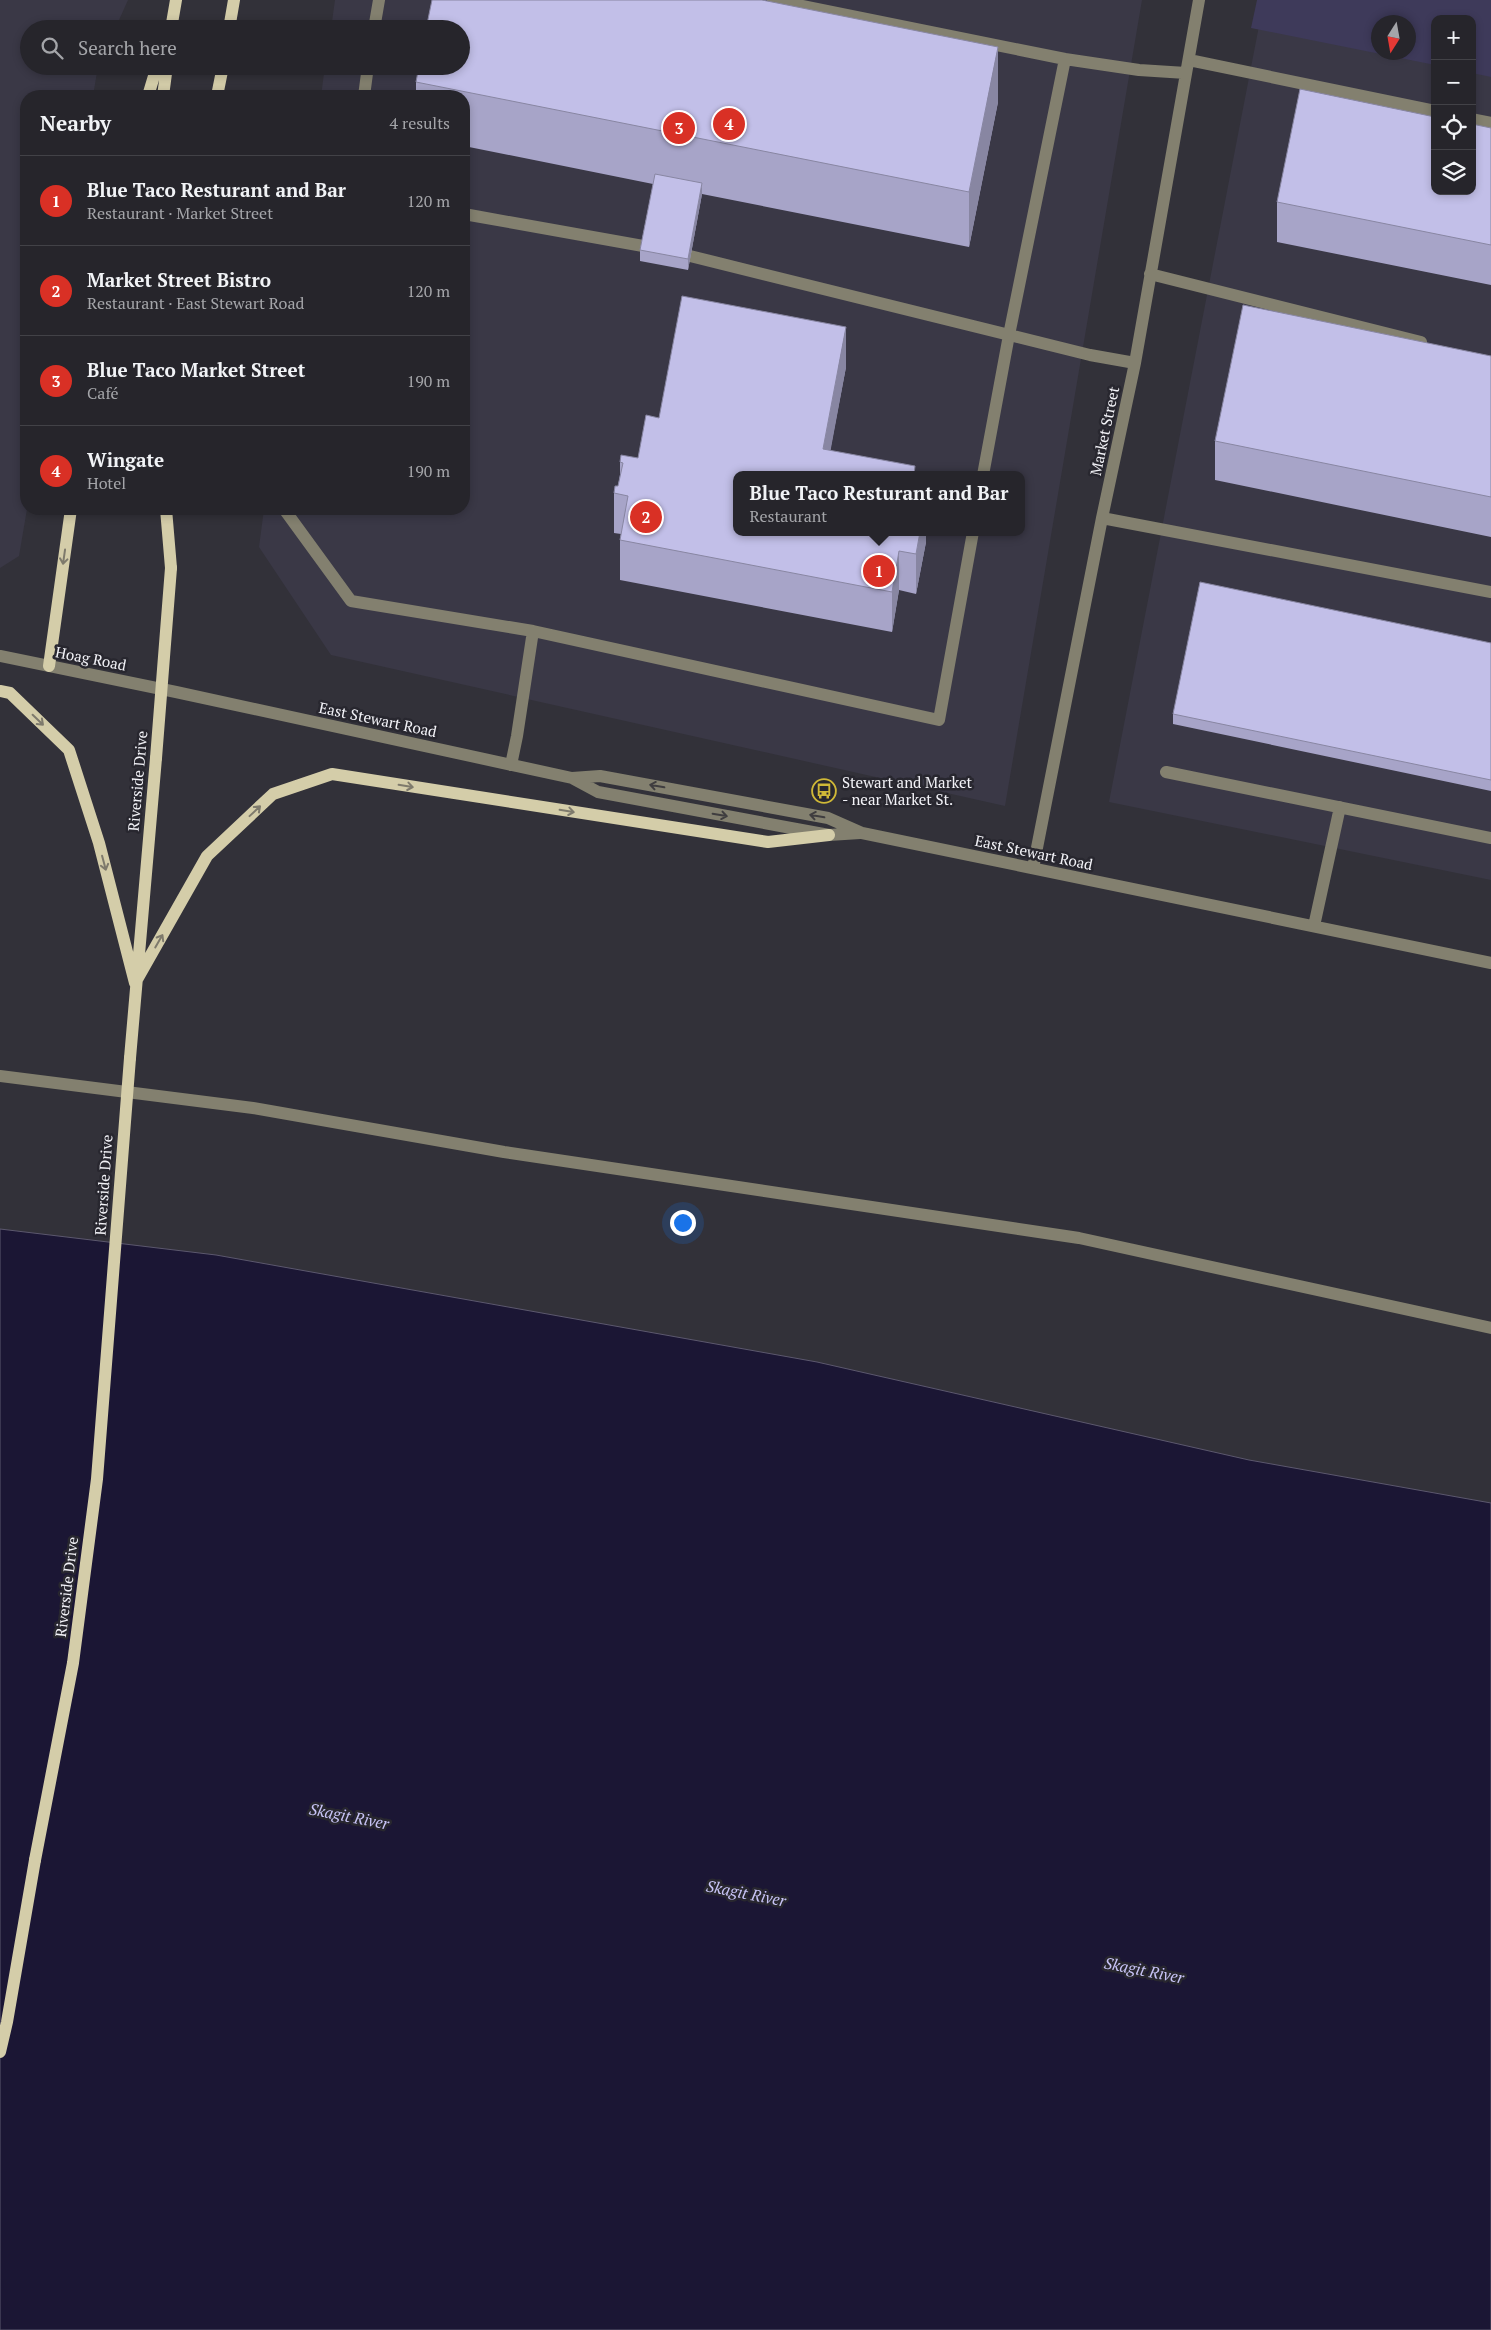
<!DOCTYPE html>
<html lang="en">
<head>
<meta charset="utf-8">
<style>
  :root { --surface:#26252b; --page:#2e2d33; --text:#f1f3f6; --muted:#a4a5a9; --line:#424247; --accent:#d93025 }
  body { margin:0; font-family:"PT Serif",serif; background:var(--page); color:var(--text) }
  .controls { position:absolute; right:15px; top:15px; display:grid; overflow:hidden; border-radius:10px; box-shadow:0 2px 8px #0003 }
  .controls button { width:45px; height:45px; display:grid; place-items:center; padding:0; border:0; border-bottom:1px solid var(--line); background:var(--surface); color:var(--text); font:25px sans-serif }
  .compass { position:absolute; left:1371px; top:15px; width:45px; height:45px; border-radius:50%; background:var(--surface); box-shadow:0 2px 8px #0003; rotate:191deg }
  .you { position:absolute; left:682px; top:1222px; width:18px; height:18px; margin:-12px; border:4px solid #fff; border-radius:50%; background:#1a73e8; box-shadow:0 0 0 8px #1a73e833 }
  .badge { display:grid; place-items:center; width:32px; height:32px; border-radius:50%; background:var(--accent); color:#fff; font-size:16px; font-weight:700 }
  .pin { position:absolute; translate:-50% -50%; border:2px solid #fff; box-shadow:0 1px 5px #0006 }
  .popup { position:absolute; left:733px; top:471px; width:292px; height:65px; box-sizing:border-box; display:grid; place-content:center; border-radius:10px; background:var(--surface); filter:drop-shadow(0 1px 4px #0005); font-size:16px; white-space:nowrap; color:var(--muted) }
  .popup b { font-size:19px; color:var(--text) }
  .popup::after { content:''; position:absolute; left:50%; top:100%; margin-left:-10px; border:10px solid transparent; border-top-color:var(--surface) }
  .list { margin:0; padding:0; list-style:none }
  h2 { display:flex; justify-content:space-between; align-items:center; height:65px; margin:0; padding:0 20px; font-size:21px }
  h2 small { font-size:16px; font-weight:400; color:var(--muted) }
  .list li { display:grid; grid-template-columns:32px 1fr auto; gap:15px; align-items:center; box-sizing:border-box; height:90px; padding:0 20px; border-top:1px solid var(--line) }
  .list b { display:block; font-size:19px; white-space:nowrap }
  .list p { margin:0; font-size:16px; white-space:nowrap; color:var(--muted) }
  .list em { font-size:16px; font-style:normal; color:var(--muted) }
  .icon { flex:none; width:28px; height:28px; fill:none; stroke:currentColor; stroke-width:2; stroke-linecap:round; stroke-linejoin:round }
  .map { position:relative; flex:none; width:1491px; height:2330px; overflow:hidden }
  .search { position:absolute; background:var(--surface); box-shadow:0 2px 8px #0003; left:20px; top:20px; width:450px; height:55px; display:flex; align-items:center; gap:12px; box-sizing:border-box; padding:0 18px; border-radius:28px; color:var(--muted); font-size:19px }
  .panel { position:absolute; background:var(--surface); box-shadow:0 2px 8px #0003; left:20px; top:90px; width:450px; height:425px; border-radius:20px }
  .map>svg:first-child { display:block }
</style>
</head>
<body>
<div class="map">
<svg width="1491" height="2330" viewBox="0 0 1491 2330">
  <rect width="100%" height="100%" fill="#323139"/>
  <path fill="#3a3846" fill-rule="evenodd" d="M 0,0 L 128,0 L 115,29 L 29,29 L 29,66 L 98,66 L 93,96 L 26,96 L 27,509 L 19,556 L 0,568 Z
    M 335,0 L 1142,0 L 1005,806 L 331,655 L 259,547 L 264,509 L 464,509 L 464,96 L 321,96 L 325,66 L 461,66 L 461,29 L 331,29 ZM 736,475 L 1022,475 L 1022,532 L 736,532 Z
    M 1264,0 L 1491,0 L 1491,880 L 1109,802 ZM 1435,19 L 1472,19 L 1472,191 L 1435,191 ZM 1378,22 L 1408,22 L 1408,52 L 1378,52 Z"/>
  <path fill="#3e3a5a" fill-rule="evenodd" d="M 1257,0 L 1491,0 L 1491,77 L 1472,73 L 1472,19 L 1435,19 L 1435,65 L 1251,28 ZM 1378,22 L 1408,22 L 1408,52 L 1378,52 Z"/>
  <path fill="#1b1634" stroke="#5c586e" d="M 0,1229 L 216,1255 L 817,1362 L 1249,1460 L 1491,1503 L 1491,2330 L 0,2330 Z"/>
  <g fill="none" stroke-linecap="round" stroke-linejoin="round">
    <path stroke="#83806f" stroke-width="12" d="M 773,0 L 1065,59 L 1139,70 L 1186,73
      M 374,29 L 379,0
      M 1189,60 L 1435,111
      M 364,96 L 368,66
      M 1472,119 L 1491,123
      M 464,214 L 643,246
      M 690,256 L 1090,355 L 1135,363
      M 1150,274 L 1421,342
      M 983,475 L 1009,335 L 1065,59
      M 284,509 L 351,601 L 533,631 L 939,720 L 973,532
      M 1102,518 L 1491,592
      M 0,656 L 176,692 L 572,778 L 598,792 L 829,835 L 860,833
      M 511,765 L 517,736 L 533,631
      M 1166,772 L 1491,838
      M 572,778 L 600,776 L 828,818 L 862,833 L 1491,963
      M 1033,868 L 1102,518 L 1135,363 L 1199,0
      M 1314,926 L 1340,807
      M 0,1076 L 253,1108 L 504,1152 L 1079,1238 L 1491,1328"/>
    <path stroke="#d4cda9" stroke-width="12" d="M 171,29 L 176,0
      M 229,29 L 234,0
      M 148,96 L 157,66
      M 163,96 L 167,66
      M 217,96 L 223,66
      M 166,509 L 171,568
      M 49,666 L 71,509
      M 0,691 L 10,693 L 69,750 L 99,843 L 135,983
      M 135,983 L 207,856 L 273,794 L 332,774 L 768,842 L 829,835
      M 130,1058 L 156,758
      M 0,2052 L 7,2022 L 35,1860"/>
    <path stroke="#d4cda9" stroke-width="12" d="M 156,758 L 171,568
      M 35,1860 L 73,1663 L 97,1479 L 130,1058"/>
  </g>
  <path fill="#a7a4c8" d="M 416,82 L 998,102 L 969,247 L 702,194 L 688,270 L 640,261 L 640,250 L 653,184 L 464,146 L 464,96 L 416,96 Z
    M 1491,128 L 1491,285 L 1277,242 L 1277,202 Z
    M 1491,356 L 1491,537 L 1215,480 L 1215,441 Z
    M 846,367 L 830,451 L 915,475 L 736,475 L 926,532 L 926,542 L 916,594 L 899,590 L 892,632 L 620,580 L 620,540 L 621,534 L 614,533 L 614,493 L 618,486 L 620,475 L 620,462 L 638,458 L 659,418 Z
    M 1491,643 L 1491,791 L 1173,724 L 1173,714 Z"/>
  <path fill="#8886a2" d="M 998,47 L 998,102 L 969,247 L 969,192 Z
    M 702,183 L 702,194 L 688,270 L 688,259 Z
    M 846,327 L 846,367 L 826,475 L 823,449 Z
    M 920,532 L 926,532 L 926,542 L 916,594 L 916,554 Z
    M 899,551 L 899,590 L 892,632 L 892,592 Z"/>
  <path fill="#c2bfe8" stroke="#8886a2" d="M 432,0 L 762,0 L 998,47 L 969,192 L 416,82 L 419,66 L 461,66 L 461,29 L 426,29 Z
    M 1300,89 L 1435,117 L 1435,191 L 1472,191 L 1472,124 L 1491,128 L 1491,245 L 1277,202 Z
    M 655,174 L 702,183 L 688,259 L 640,250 Z
    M 682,296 L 846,327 L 823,449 L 915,466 L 914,475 L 736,475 L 736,532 L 920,532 L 916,554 L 899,551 L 892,592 L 620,540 L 628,496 L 614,493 L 615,486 L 618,486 L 623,463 L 620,462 L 621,455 L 638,458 L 646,415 L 659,418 Z
    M 1243,305 L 1491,356 L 1491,497 L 1215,441 Z
    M 1200,582 L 1491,643 L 1491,780 L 1173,714 Z"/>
  <defs><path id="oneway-shaft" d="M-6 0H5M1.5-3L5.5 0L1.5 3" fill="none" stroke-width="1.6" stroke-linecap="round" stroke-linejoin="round" transform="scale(1.25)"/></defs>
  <g stroke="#7e7a6c">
    <use href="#oneway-shaft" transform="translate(64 557) rotate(98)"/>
    <use href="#oneway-shaft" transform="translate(38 720) rotate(44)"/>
    <use href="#oneway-shaft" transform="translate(406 786) rotate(9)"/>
    <use href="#oneway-shaft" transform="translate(255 811) rotate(-43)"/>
    <use href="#oneway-shaft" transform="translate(567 811) rotate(9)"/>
    <use href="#oneway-shaft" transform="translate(104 863) rotate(75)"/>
    <use href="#oneway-shaft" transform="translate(159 941) rotate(-60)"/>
  </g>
  <g stroke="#3f3d3f">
    <use href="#oneway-shaft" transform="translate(657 786) rotate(-170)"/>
    <use href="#oneway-shaft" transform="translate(720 815) rotate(10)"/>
    <use href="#oneway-shaft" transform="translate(817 816) rotate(-170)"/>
  </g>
  <defs>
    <g id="bus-ring" transform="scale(1.25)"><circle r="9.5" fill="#28272f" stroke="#cfb837" stroke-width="1.5"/><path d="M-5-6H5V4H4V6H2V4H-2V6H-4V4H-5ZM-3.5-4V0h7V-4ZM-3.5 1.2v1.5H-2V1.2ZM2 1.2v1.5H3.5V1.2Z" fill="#cfb837"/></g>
  </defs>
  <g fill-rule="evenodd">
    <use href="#bus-ring" x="824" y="791"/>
  </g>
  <g text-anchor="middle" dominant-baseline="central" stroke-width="5" stroke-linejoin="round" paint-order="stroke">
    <g font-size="15" fill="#f2f2f7" stroke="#28272f">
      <text transform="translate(1104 431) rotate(-78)">Market Street</text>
      <text transform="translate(91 658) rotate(11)">Hoag Road</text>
      <text transform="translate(378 719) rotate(12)">East Stewart Road</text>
      <text transform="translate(137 781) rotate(-85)">Riverside Drive</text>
      <text transform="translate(1034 852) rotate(12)">East Stewart Road</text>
      <text transform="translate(103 1185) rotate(-86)">Riverside Drive</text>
      <text transform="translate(66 1587) rotate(-83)">Riverside Drive</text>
    </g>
    <g font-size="15" fill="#f2f2f7" stroke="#28272f" text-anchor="start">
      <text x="842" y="782">Stewart and Market<tspan x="842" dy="17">- near Market St.</tspan></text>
    </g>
    <g font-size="16" font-style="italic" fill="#c7c3f5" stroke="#28272f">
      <text transform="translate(349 1816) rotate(11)">Skagit River</text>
      <text transform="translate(746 1893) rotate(11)">Skagit River</text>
      <text transform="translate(1144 1970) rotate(11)">Skagit River</text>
    </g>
  </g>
</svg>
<div class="controls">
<button>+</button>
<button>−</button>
<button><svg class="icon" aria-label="locate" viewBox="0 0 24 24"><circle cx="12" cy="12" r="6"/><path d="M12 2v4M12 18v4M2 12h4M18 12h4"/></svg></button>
<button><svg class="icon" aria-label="layers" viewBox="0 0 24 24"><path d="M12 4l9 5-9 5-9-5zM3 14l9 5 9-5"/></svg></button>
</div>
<svg class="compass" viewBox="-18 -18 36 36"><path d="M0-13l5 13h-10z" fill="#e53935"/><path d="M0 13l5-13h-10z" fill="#a4a5a9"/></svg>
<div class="you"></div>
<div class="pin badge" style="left:879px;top:571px">1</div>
<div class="popup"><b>Blue Taco Resturant and Bar</b>Restaurant</div>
<div class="pin badge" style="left:646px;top:517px">2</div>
<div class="pin badge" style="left:679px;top:128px">3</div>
<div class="pin badge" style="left:729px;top:124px">4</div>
<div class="search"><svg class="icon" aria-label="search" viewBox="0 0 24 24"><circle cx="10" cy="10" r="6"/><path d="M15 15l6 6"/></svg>Search here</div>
<section class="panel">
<h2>Nearby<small>4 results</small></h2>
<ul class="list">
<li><span class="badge">1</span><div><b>Blue Taco Resturant and Bar</b><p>Restaurant · Market Street</p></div><em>120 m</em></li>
<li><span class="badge">2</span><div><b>Market Street Bistro</b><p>Restaurant · East Stewart Road</p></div><em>120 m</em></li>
<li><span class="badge">3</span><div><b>Blue Taco Market Street</b><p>Café</p></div><em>190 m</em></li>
<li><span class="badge">4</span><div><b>Wingate</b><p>Hotel</p></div><em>190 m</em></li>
</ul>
</section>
</div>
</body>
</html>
